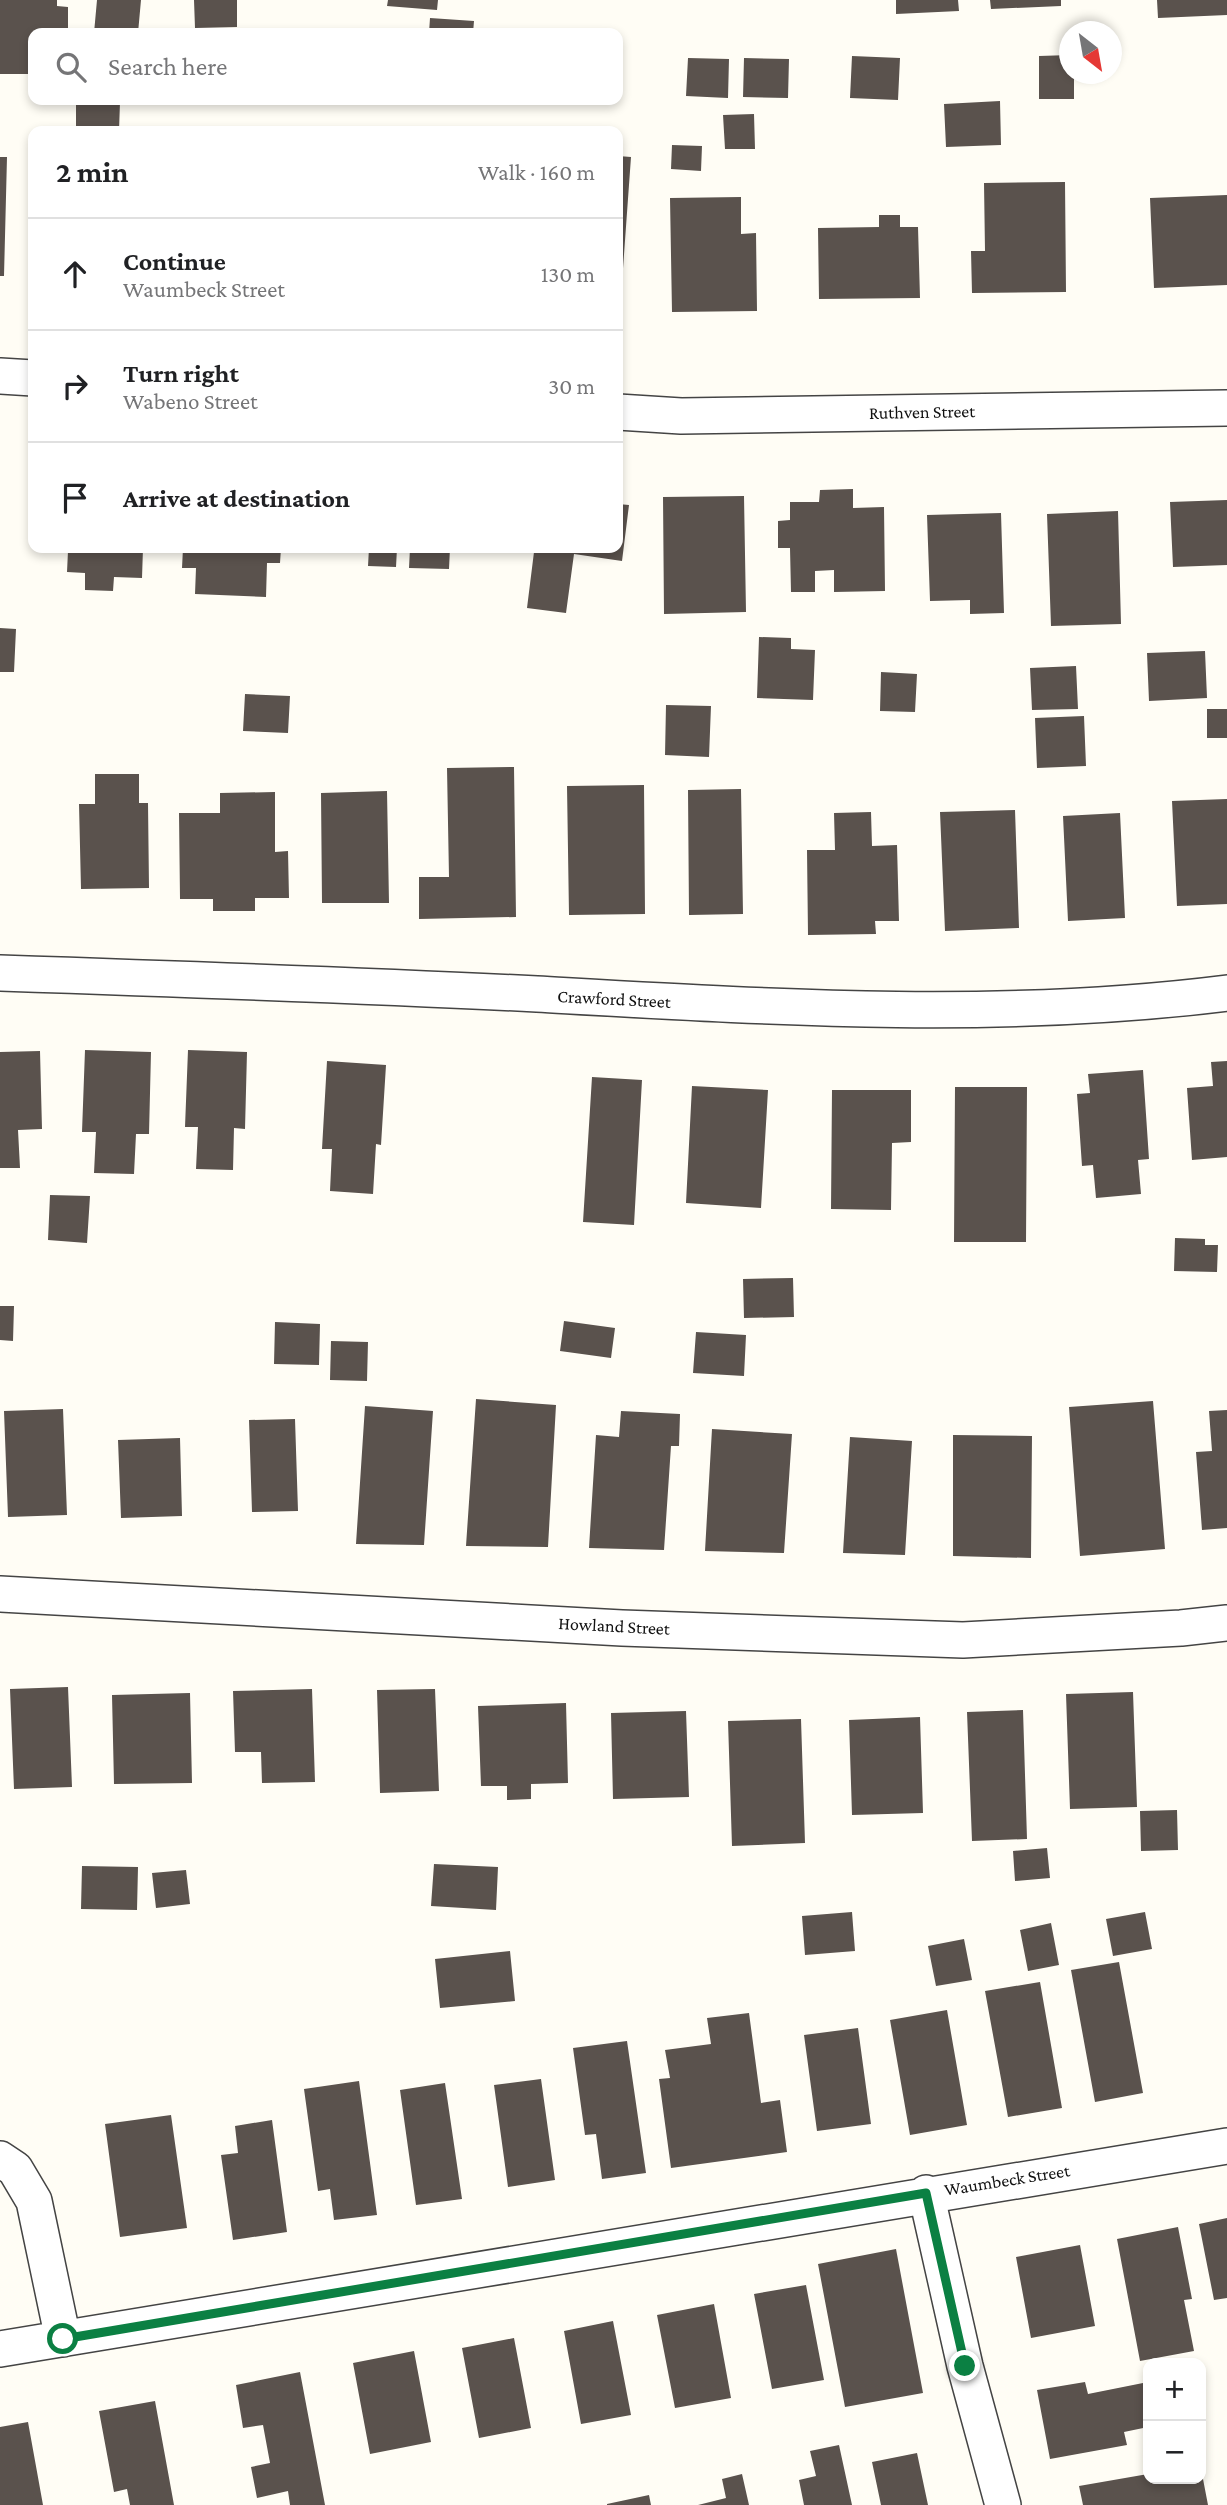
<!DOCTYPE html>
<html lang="en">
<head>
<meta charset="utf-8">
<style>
  :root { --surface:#fff; --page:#f6f6f6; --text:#202124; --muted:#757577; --line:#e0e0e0 }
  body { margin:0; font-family:"Crimson Pro",serif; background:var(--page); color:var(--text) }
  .controls { position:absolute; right:21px; bottom:21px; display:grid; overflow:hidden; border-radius:14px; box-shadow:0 4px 10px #0003 }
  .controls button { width:63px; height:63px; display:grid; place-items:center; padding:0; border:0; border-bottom:2px solid var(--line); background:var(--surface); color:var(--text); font:35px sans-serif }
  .compass { position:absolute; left:1059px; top:21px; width:63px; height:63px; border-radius:50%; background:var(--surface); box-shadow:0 4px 10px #0003; rotate:149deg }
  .stop { position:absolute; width:21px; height:21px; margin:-16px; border:5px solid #0b8043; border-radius:50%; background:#fff }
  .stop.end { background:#0b8043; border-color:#fff; box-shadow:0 2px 7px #0008 }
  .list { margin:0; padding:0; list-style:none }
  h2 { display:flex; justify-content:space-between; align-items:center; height:91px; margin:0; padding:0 28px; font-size:30px }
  h2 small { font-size:23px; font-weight:400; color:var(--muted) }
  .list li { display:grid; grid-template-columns:46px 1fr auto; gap:21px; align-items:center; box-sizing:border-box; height:112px; padding:0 28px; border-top:2px solid var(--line) }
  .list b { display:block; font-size:26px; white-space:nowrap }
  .list p { margin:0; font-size:23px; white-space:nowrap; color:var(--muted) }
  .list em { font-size:23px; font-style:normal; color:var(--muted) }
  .icon { flex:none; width:38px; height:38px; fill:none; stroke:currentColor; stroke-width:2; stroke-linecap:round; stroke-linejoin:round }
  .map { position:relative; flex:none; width:1227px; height:2505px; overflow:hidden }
  .search { position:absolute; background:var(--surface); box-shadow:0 4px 10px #0003; left:28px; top:28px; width:595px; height:77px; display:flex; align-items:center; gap:18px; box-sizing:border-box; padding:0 24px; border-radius:14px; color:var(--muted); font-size:26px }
  .panel { position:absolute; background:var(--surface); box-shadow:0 4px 10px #0003; left:28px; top:126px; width:595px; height:427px; border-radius:14px }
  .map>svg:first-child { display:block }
</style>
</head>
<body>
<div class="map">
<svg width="1227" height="2505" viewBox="0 0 1227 2505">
  <rect width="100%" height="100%" fill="#fffdf5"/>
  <path fill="#5a524d" d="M 0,0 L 57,0 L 57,6 L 68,7 L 68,33 L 33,33 L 33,74 L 0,74 Z
    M 97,0 L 141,0 L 138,33 L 94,33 Z
    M 194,0 L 237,0 L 237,27 L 195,28 Z
    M 388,0 L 438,0 L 437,10 L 387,6 Z
    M 896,0 L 958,0 L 959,11 L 896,14 Z
    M 990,0 L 1061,0 L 1061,6 L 991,9 Z
    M 1157,0 L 1227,0 L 1227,15 L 1158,18 Z
    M 430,18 L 474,21 L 473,33 L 429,33 Z
    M 1070,55 L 1070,74 L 1074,74 L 1074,99 L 1039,99 L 1039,56 Z
    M 852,56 L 900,58 L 898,100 L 850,98 Z
    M 688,58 L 729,59 L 728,98 L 686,96 Z
    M 744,58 L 789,59 L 788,98 L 743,97 Z
    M 1000,101 L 1001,145 L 946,147 L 944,104 Z
    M 76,102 L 120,102 L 119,131 L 76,131 Z
    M 754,114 L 755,149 L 725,149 L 723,115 Z
    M 672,145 L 702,146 L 701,171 L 671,169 Z
    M 618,156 L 631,157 L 620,310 L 618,310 Z
    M 0,157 L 7,157 L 4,276 L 0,276 Z
    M 1065,182 L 1066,292 L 972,293 L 971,251 L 985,251 L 984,183 Z
    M 1227,195 L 1227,285 L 1154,288 L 1150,198 Z
    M 741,197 L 741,234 L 756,233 L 757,311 L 672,312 L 670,198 Z
    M 879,215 L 900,215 L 900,227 L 918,227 L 920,298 L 819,299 L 818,228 L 879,227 Z
    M 853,489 L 853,508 L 884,507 L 885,591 L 834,592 L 834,570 L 815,571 L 815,592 L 791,592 L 790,548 L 778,548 L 778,521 L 790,520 L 790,502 L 819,502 L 820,490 Z
    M 744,496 L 746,612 L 664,614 L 663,497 Z
    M 1227,500 L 1227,565 L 1173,567 L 1170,502 Z
    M 618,504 L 629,505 L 622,561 L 574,554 L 566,613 L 527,608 L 534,552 L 521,550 L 522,548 L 618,548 Z
    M 1118,511 L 1121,624 L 1051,626 L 1047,514 Z
    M 1001,513 L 1004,613 L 970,614 L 970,600 L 930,601 L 927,515 Z
    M 57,548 L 143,548 L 142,578 L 114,577 L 113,591 L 85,590 L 85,573 L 67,572 L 68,551 Z
    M 183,548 L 281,548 L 280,563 L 267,563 L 266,597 L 195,594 L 196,568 L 182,568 Z
    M 369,548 L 397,548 L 396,567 L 368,566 Z
    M 410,548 L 450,548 L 449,569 L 409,568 Z
    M 0,628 L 16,629 L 14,672 L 0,672 Z
    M 759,637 L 791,638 L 791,649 L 815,650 L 813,700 L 757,698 Z
    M 1205,651 L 1207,698 L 1149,701 L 1147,653 Z
    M 1076,666 L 1078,709 L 1032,710 L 1030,668 Z
    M 881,672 L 917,674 L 915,712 L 880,711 Z
    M 245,694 L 290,696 L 288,733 L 243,731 Z
    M 666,705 L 711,706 L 709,757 L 665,755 Z
    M 1207,709 L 1227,709 L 1227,738 L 1207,738 Z
    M 1084,716 L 1086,766 L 1037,768 L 1035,718 Z
    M 514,767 L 516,917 L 419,919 L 419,877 L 449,877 L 447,768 Z
    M 95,774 L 139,774 L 139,803 L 148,803 L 149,888 L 81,889 L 79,804 L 95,804 Z
    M 644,785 L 645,914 L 569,915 L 567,786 Z
    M 741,789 L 743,914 L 689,915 L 688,790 Z
    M 387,791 L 389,903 L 322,903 L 321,793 Z
    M 275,792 L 275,852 L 288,851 L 289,898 L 255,898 L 255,911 L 213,911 L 213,899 L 180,899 L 179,813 L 220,813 L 220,793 Z
    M 1227,799 L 1227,904 L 1177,906 L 1172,801 Z
    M 1015,810 L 1019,928 L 945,931 L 940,812 Z
    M 871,812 L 872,846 L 897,845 L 899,921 L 875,921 L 876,934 L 808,935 L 807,850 L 835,850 L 834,813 Z
    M 1120,813 L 1125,918 L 1068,921 L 1063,816 Z
    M 85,1050 L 151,1052 L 149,1134 L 136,1134 L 134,1174 L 94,1173 L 96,1132 L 82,1132 Z
    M 188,1050 L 247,1052 L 245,1129 L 234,1128 L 233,1170 L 196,1169 L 198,1127 L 185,1127 Z
    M 40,1051 L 42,1129 L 18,1130 L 20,1168 L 0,1168 L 0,1052 Z
    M 327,1061 L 386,1065 L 381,1145 L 376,1144 L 373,1194 L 330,1191 L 332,1149 L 322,1149 Z
    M 1227,1061 L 1227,1157 L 1192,1160 L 1187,1088 L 1213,1086 L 1211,1062 Z
    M 1143,1070 L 1149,1159 L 1138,1160 L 1141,1194 L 1096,1198 L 1093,1165 L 1082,1166 L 1077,1094 L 1090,1093 L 1088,1074 Z
    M 592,1077 L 642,1080 L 634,1225 L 583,1222 Z
    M 692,1086 L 768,1090 L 761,1208 L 686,1203 Z
    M 955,1087 L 1027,1087 L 1026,1242 L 954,1242 Z
    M 832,1090 L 911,1090 L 911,1142 L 892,1143 L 891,1210 L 831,1209 Z
    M 50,1195 L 90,1196 L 87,1243 L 48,1240 Z
    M 1175,1238 L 1205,1239 L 1205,1245 L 1218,1245 L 1217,1272 L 1174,1271 Z
    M 793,1278 L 794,1317 L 744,1318 L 743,1279 Z
    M 0,1306 L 14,1306 L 13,1341 L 0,1340 Z
    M 564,1321 L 615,1328 L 611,1358 L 560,1351 Z
    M 275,1322 L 320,1324 L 319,1365 L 274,1364 Z
    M 696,1332 L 746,1335 L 744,1376 L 693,1373 Z
    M 331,1341 L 368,1342 L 367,1381 L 330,1380 Z
    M 476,1399 L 556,1405 L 548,1547 L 466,1546 Z
    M 1153,1401 L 1165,1549 L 1080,1556 L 1069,1407 Z
    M 365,1406 L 433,1411 L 424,1545 L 356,1544 Z
    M 63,1409 L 67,1515 L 8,1517 L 4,1411 Z
    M 1227,1410 L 1227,1528 L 1202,1530 L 1196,1452 L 1212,1451 L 1209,1411 Z
    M 621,1411 L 680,1414 L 679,1446 L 671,1446 L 664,1550 L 589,1548 L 596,1435 L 619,1437 Z
    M 295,1419 L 298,1511 L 252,1512 L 249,1420 Z
    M 712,1429 L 792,1434 L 784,1553 L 705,1551 Z
    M 953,1435 L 1032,1436 L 1031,1558 L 953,1556 Z
    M 850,1437 L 912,1441 L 905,1555 L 843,1553 Z
    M 180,1438 L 182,1516 L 121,1518 L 118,1440 Z
    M 68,1687 L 72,1787 L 14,1789 L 10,1689 Z
    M 312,1689 L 315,1782 L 262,1783 L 261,1752 L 235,1752 L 233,1691 Z
    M 435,1689 L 439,1791 L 380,1793 L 377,1690 Z
    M 1133,1692 L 1137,1807 L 1070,1809 L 1066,1694 Z
    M 190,1693 L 192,1783 L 114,1784 L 112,1695 Z
    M 566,1703 L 568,1783 L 531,1784 L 531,1799 L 507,1800 L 507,1786 L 481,1786 L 478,1706 Z
    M 1023,1710 L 1027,1839 L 972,1841 L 967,1712 Z
    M 686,1711 L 689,1797 L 613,1799 L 611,1713 Z
    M 920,1717 L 923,1813 L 852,1815 L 849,1720 Z
    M 801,1719 L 805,1843 L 732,1846 L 728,1721 Z
    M 1177,1810 L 1178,1850 L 1141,1851 L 1140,1811 Z
    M 1047,1848 L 1050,1878 L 1015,1881 L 1013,1851 Z
    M 434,1864 L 498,1867 L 496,1910 L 431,1906 Z
    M 82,1866 L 138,1867 L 137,1910 L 81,1909 Z
    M 186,1870 L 190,1904 L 156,1908 L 152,1873 Z
    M 852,1912 L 855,1951 L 805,1955 L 802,1916 Z
    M 1145,1912 L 1152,1949 L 1113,1956 L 1106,1919 Z
    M 1051,1923 L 1059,1965 L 1028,1971 L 1020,1930 Z
    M 964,1939 L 972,1980 L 936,1986 L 928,1946 Z
    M 510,1951 L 515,2001 L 440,2008 L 435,1959 Z
    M 1119,1962 L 1143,2093 L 1095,2102 L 1071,1970 Z
    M 1040,1982 L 1062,2108 L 1008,2117 L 985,1991 Z
    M 947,2010 L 967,2125 L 910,2135 L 890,2020 Z
    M 749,2013 L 761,2103 L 780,2100 L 787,2152 L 671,2168 L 659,2079 L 670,2078 L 665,2050 L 711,2044 L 707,2018 Z
    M 858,2028 L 871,2124 L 817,2131 L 804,2035 Z
    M 627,2041 L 646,2173 L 602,2179 L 596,2134 L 585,2135 L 573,2048 Z
    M 541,2079 L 555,2180 L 508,2187 L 494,2085 Z
    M 359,2081 L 377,2215 L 334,2220 L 330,2189 L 318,2191 L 304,2089 Z
    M 445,2083 L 462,2199 L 416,2205 L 400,2090 Z
    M 171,2115 L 187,2228 L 120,2237 L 105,2124 Z
    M 272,2120 L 287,2232 L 233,2240 L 221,2155 L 238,2153 L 235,2126 Z
    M 1227,2218 L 1227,2298 L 1214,2300 L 1199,2224 Z
    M 1178,2227 L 1192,2299 L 1184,2300 L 1194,2351 L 1140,2361 L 1117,2239 Z
    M 1080,2245 L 1095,2326 L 1031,2338 L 1016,2257 Z
    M 896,2249 L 923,2393 L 845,2407 L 818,2264 Z
    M 806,2285 L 824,2380 L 772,2389 L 754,2294 Z
    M 714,2304 L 731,2398 L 675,2408 L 657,2315 Z
    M 613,2321 L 631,2415 L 581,2424 L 564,2331 Z
    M 514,2338 L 531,2428 L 479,2438 L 462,2348 Z
    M 414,2351 L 431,2442 L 370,2454 L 353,2363 Z
    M 300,2372 L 325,2505 L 290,2505 L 288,2491 L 257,2498 L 251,2467 L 270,2463 L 263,2425 L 243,2428 L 236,2385 Z
    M 1085,2382 L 1088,2394 L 1148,2382 L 1148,2427 L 1124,2432 L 1127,2445 L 1050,2459 L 1037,2390 Z
    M 155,2401 L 174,2505 L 130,2505 L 127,2489 L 114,2492 L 99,2411 Z
    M 28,2422 L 43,2505 L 0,2505 L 0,2427 Z
    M 839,2445 L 852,2505 L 804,2505 L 799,2480 L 816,2476 L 810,2451 Z
    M 917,2453 L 928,2505 L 881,2505 L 872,2462 Z
    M 742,2474 L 749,2505 L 698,2505 L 726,2498 L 722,2479 Z
    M 1148,2474 L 1148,2479 L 1203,2479 L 1208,2505 L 1083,2505 L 1079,2486 Z
    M 649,2495 L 651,2505 L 607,2505 L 607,2504 Z"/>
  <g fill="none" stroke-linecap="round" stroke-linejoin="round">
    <g stroke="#444" stroke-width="38">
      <path id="street" d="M 0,376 L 33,378
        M 618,412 L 681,416 L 1227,408
        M 0,973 C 179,979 358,985 537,994 C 767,1007 997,1022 1227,993
        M 0,1594 L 622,1628 L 963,1640 L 1181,1628 L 1227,1623
        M 0,2159 L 15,2169 L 34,2201 L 63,2339
        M 926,2193 L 965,2366 L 1003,2505
        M 0,2349 L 1227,2146"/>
    </g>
    <use href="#street" stroke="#fff" stroke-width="35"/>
  </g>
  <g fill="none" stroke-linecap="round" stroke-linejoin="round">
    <path stroke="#0b8043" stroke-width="9" d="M 63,2339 L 926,2193 L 965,2366"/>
  </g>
  <g text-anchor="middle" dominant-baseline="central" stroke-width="7" stroke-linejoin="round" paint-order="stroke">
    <g font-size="18" fill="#111" stroke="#fff">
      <text transform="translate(922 412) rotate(-1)">Ruthven Street</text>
      <text transform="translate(614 999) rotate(3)">Crawford Street</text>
      <text transform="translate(614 1626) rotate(3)">Howland Street</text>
      <text transform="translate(1007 2180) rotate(-9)">Waumbeck Street</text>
    </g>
  </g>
</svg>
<div class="controls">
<button>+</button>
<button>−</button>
</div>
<svg class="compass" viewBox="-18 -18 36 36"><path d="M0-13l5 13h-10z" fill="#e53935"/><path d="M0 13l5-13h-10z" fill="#757577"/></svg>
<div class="stop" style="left:63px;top:2339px"></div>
<div class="stop end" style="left:965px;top:2366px"></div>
<div class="search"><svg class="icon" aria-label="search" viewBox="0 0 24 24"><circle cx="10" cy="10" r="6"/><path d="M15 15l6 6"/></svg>Search here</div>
<section class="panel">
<h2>2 min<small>Walk · 160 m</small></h2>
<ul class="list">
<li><svg class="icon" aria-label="ahead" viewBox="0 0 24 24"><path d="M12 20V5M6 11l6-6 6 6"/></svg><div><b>Continue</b><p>Waumbeck Street</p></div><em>130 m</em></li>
<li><svg class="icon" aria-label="right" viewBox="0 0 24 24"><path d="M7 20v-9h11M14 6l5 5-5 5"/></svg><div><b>Turn right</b><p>Wabeno Street</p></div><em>30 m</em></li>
<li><svg class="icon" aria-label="arrive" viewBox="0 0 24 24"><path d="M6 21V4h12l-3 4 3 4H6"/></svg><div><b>Arrive at destination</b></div></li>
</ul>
</section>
</div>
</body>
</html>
